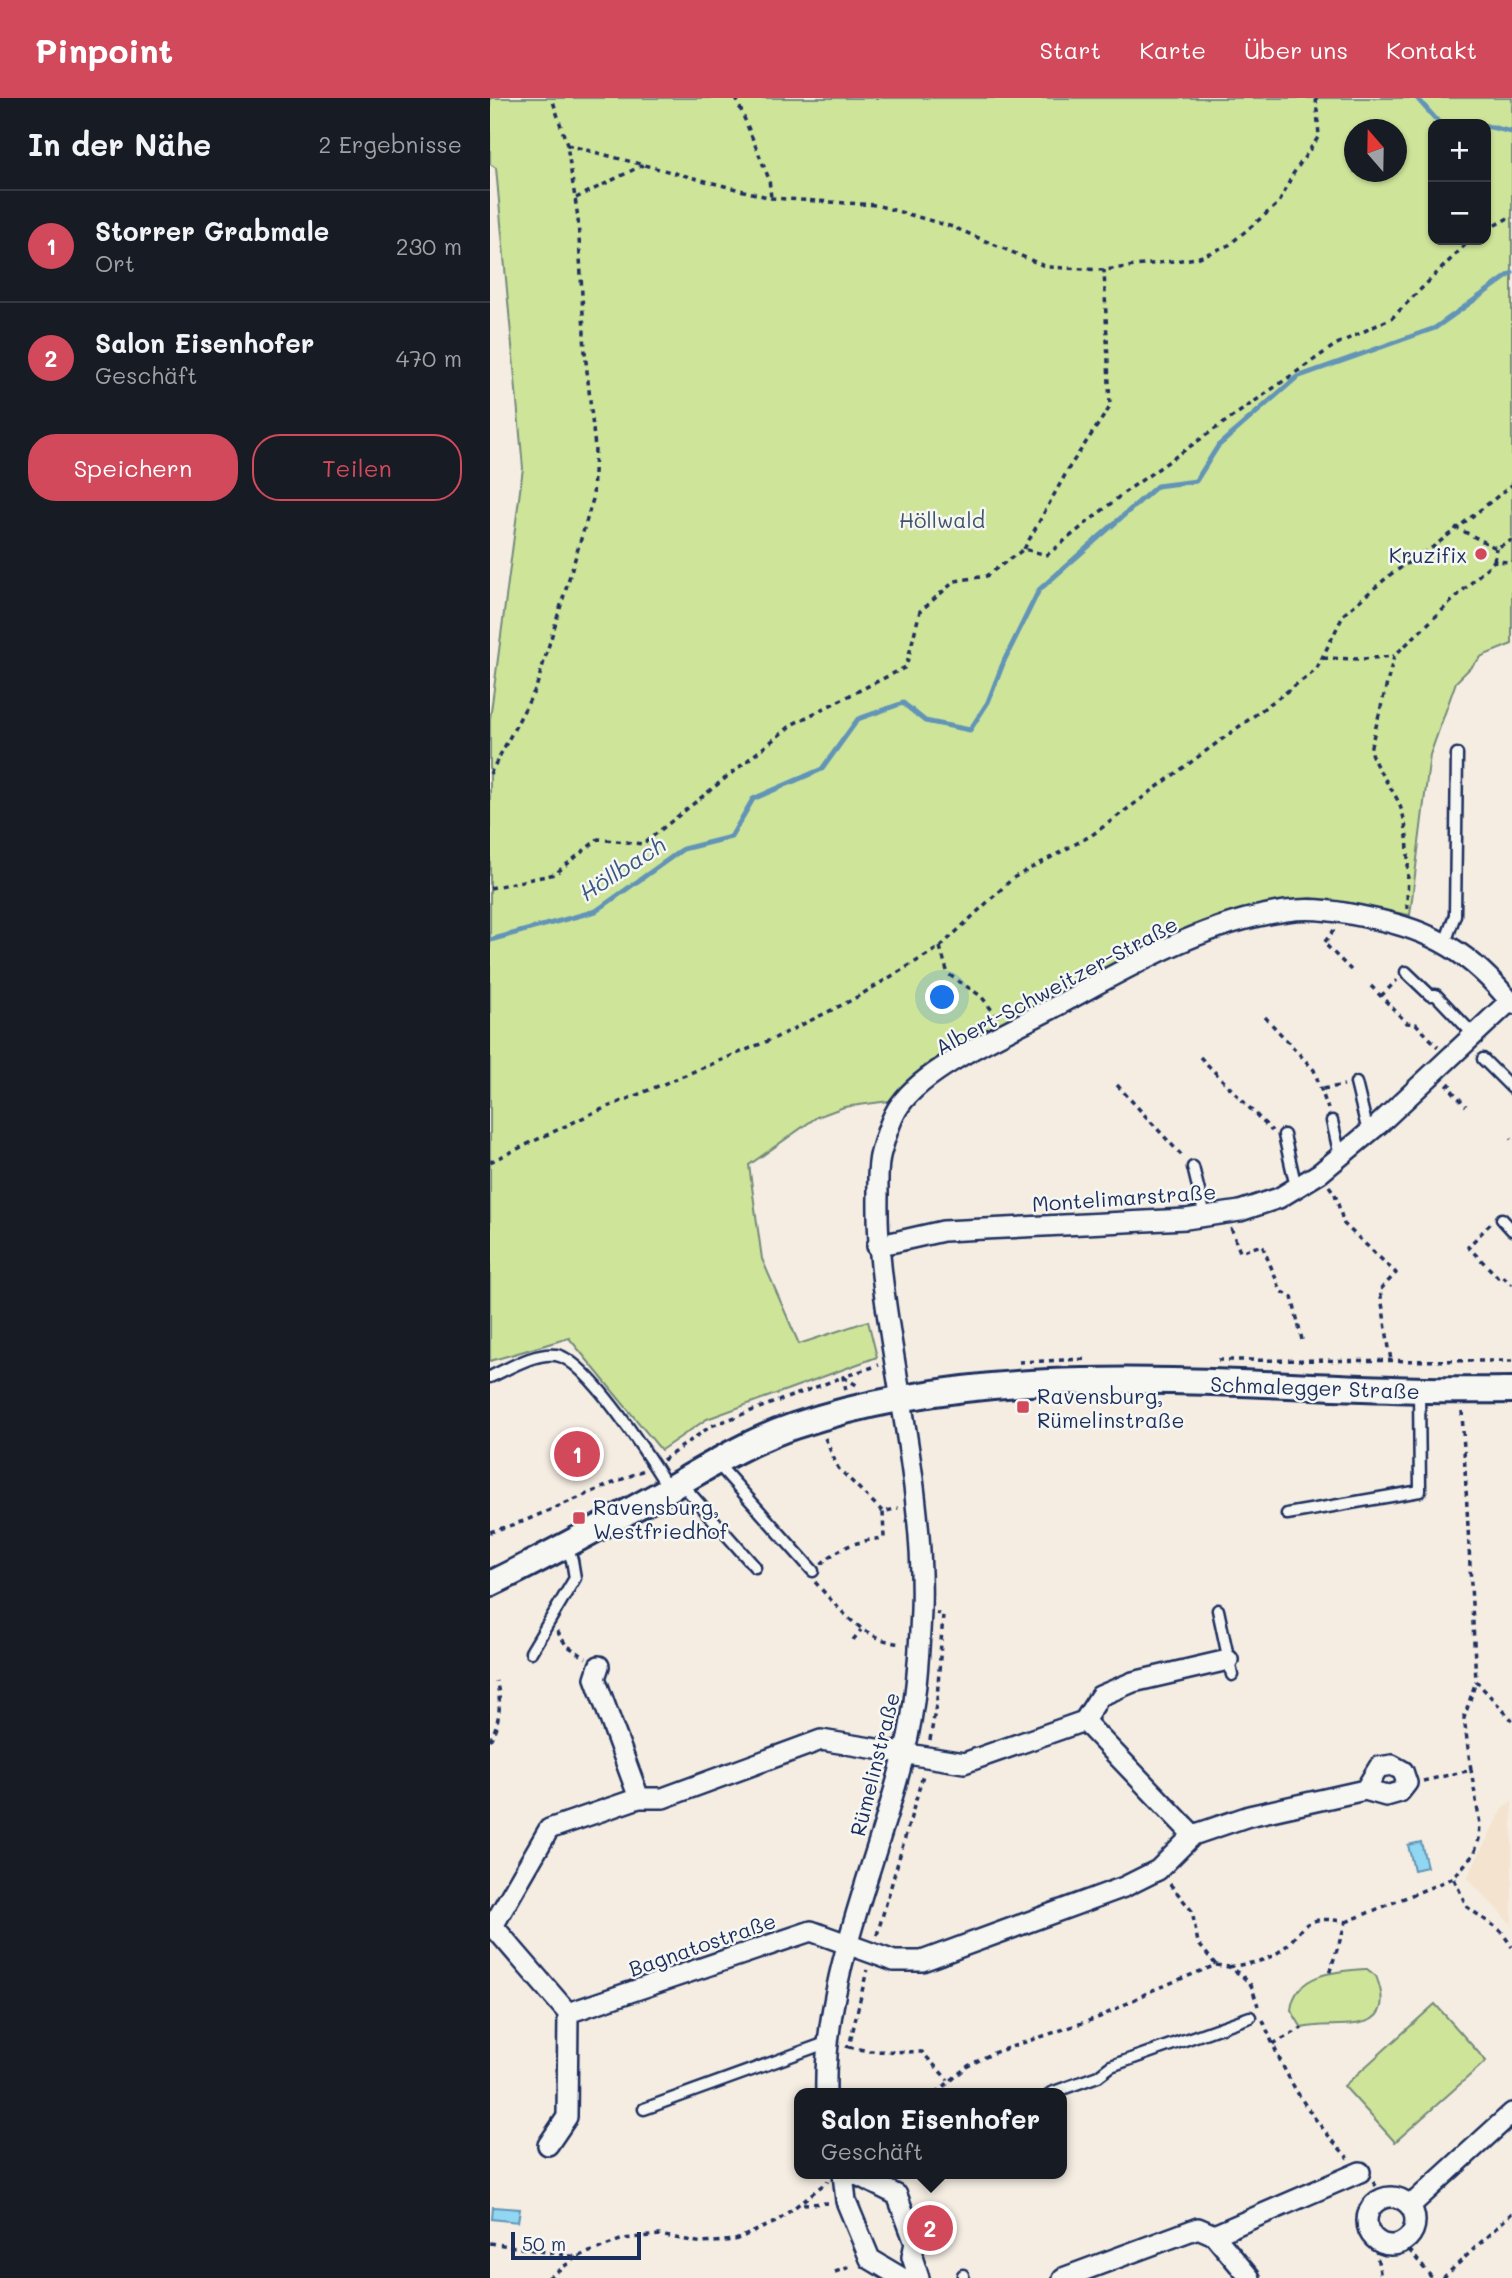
<!DOCTYPE html>
<html lang="de">
<head>
<meta charset="utf-8">
<style>
  :root { --surface:#171b24; --page:#20242c; --text:#f1f3f6; --muted:#9ea1a6; --line:#363941; --accent:#d1495b }
  body { margin:0; font-family:Mali,sans-serif; background:var(--page); color:var(--text) }
  .controls { position:absolute; right:21px; top:21px; display:grid; overflow:hidden; border-radius:14px; box-shadow:0 2px 5px #0004 }
  .controls button { width:63px; height:63px; display:grid; place-items:center; padding:0; border:0; border-bottom:2px solid var(--line); background:var(--surface); color:var(--text); font:35px sans-serif }
  .compass { position:absolute; left:854px; top:21px; width:63px; height:63px; border-radius:50%; background:var(--surface); box-shadow:0 2px 5px #0004; rotate:340deg }
  .scale { position:absolute; left:21px; bottom:18px; width:130px; box-sizing:border-box; padding-left:7px; border:4px solid #1b2f5e; border-top:0; font-size:19px; line-height:24px; white-space:nowrap; color:#1b2f5e; -webkit-text-stroke:5px #f6f6f2; paint-order:stroke }
  .you { position:absolute; left:453px; top:900px; width:24px; height:24px; margin:-18px; border:5px solid #fff; border-radius:50%; background:#1a73e8; box-shadow:0 0 0 10px #1a73e833 }
  .badge { display:grid; place-items:center; width:46px; height:46px; border-radius:50%; background:var(--accent); color:#fff; font-size:23px; font-weight:700 }
  .pin { position:absolute; translate:-50% -50%; border:4px solid #fff; box-shadow:0 2px 7px #0006 }
  .popup { position:absolute; left:304px; top:1990px; width:273px; height:91px; box-sizing:border-box; display:grid; place-content:center; border-radius:14px; background:var(--surface); filter:drop-shadow(0 2px 5px #0005); font-size:23px; white-space:nowrap; color:var(--muted) }
  .popup b { font-size:26px; color:var(--text) }
  .popup::after { content:''; position:absolute; left:50%; top:100%; margin-left:-14px; border:14px solid transparent; border-top-color:var(--surface) }
  .list { margin:0; padding:0; list-style:none }
  h2 { display:flex; justify-content:space-between; align-items:center; height:91px; margin:0; padding:0 28px; font-size:30px }
  h2 small { font-size:23px; font-weight:400; color:var(--muted) }
  .list li { display:grid; grid-template-columns:46px 1fr auto; gap:21px; align-items:center; box-sizing:border-box; height:112px; padding:0 28px; border-top:2px solid var(--line) }
  .list b { display:block; font-size:26px; white-space:nowrap }
  .list p { margin:0; font-size:23px; white-space:nowrap; color:var(--muted) }
  .list em { font-size:23px; font-style:normal; color:var(--muted) }
  .actions { display:flex; gap:14px; padding:21px 28px }
  .actions a { flex:1; padding:16px 0; border:2px solid var(--accent); border-radius:28px; text-align:center; font-size:24px; color:var(--accent) }
  .actions .main { background:var(--accent); color:#fff }
  .map { position:relative; flex:none; width:1022px; height:2180px; overflow:hidden }
  header { display:flex; align-items:center; gap:42px; box-sizing:border-box; height:98px; padding:0 35px; background:var(--accent); color:#fff }
  header strong { font-size:33px }
  nav { display:flex; gap:38px; margin-inline-start:auto; font-size:24px }
  main { display:flex }
  aside { flex:1; background:var(--surface) }
  .map>svg:first-child { display:block }
</style>
</head>
<body>
<header>
<strong>Pinpoint</strong>
<nav><a>Start</a><a>Karte</a><a>Über uns</a><a>Kontakt</a></nav>
</header>
<main>
<aside>
<h2>In der Nähe<small>2 Ergebnisse</small></h2>
<ul class="list">
<li><span class="badge">1</span><div><b>Storrer Grabmale</b><p>Ort</p></div><em>230 m</em></li>
<li><span class="badge">2</span><div><b>Salon Eisenhofer</b><p>Geschäft</p></div><em>470 m</em></li>
</ul>
<div class="actions"><a class="main">Speichern</a><a>Teilen</a></div>
</aside>
<div class="map">
<svg width="1022" height="2180" viewBox="0 0 1022 2180">
  <rect width="100%" height="100%" fill="#f5ede2"/>
  <filter id="ink" filterUnits="userSpaceOnUse"><feTurbulence type="fractalNoise" baseFrequency=".0143" numOctaves="2"/><feDisplacementMap in="SourceGraphic" scale="14" xChannelSelector="R" yChannelSelector="G"/><feConvolveMatrix kernelMatrix="1 2 1 2 8 2 1 2 1" color-interpolation-filters="sRGB"/></filter>
  <g filter="url(#ink)">
    <path fill="#f4e3ce" d="M 1022,1703 L 1022,1827 L 977,1780 L 1012,1711 Z"/>
    <path fill="#cee499" stroke="#748a7c" stroke-width="2" fill-rule="evenodd" d="M 0,0 L 1022,0 L 1022,546 L 992,558 L 966,584 L 940,657 L 920,817 L 821,800 L 735,816 L 567,897 L 474,947 L 399,1003 L 354,1009 L 327,1019 L 259,1067 L 272,1161 L 309,1246 L 378,1223 L 387,1259 L 217,1321 L 171,1352 L 79,1240 L 0,1263 L 0,621 L 33,370 L 6,70 L 0,66 ZM 943,26 L 996,26 L 996,142 L 943,142 ZM 864,32 L 906,32 L 906,74 L 864,74 Z
      M 877,1871 L 886,1878 C 912,1943 844,1921 812,1930 L 801,1912 C 805,1875 846,1873 877,1871 Z
      M 945,1906 L 996,1963 L 905,2044 L 854,1988 Z"/>
    <path fill="#91d7f2" stroke="#6294b7" stroke-width="2" d="M 931,1744 L 937,1769 L 924,1772 L 918,1747 Z
      M 3,2109 L 30,2111 L 28,2124 L 2,2121 Z"/>
    <g fill="none" stroke-linecap="round" stroke-linejoin="round">
      <path stroke="#6294b7" stroke-width="5" d="M 927,0 L 950,26
        M 996,28 L 1022,34
        M 0,842 L 106,813 L 193,751 L 241,739 L 263,701 L 332,671 L 368,621 L 413,605 L 435,623 L 480,632 L 498,604 L 514,563 L 549,492 L 667,388 L 706,383 L 728,348 L 807,279 L 945,230 L 1022,175"/>
      <g stroke="#1b2f5e" stroke-width="15">
        <path id="service" d="M 955,845 L 965,817 L 967,656
          M 916,874 L 940,897 L 946,897 L 984,937
          M 993,961 L 1022,990
          M 866,985 L 878,1034
          M 842,1023 L 850,1058
          M 794,1037 L 806,1089
          M 703,1069 L 715,1118
          M 1012,1121 L 1022,1132
          M 0,1279 C 18,1271 45,1254 66,1257 C 97,1261 161,1362 179,1391
          M 226,1364 L 323,1473
          M 191,1385 L 265,1469
          M 797,1416 L 930,1393 L 929,1292
          M 728,1512 L 742,1577
          M 41,1554 L 85,1480 L 82,1462 L 76,1449
          M 561,1995 L 608,1978 L 621,1968 L 760,1919
          M 154,2011 L 336,1945
          M 473,2177 L 473,2180"/>
      </g>
      <g stroke="#1b2f5e" stroke-width="24">
        <path id="minor" d="M 387,1148 L 453,1133 L 696,1121 L 750,1113 L 789,1100 L 830,1075 L 889,1026 L 1020,903
          M 594,1623 L 610,1598 L 643,1584 L 738,1562
          M 703,1737 L 759,1718 L 875,1692 L 896,1698 L 910,1694 L 917,1685 L 913,1673 L 902,1667 L 889,1669 L 875,1692
          M 78,1915 L 321,1833 L 404,1863 L 432,1863 L 634,1789 L 668,1772 L 703,1737 L 594,1623 L 474,1665 L 331,1642 L 173,1700 L 149,1700 L 105,1580 L 109,1568
          M 336,1995 C 333,1878 387,1768 414,1656 C 426,1609 429,1560 431,1512 C 434,1424 415,1328 401,1241 C 393,1189 387,1149 388,1097 C 388,1083 387,1067 391,1054 C 395,1040 401,1019 410,1007 C 436,969 519,933 561,911 C 634,872 712,824 796,813 C 825,809 852,814 880,820 C 943,832 982,856 1022,906
          M 58,2047 L 77,2019 L 78,1915 L 3,1828 L 59,1731 L 149,1700
          M 353,2076 L 356,2103 L 380,2161 L 412,2180
          M 365,2076 L 407,2097 L 425,2145 L 422,2159 L 429,2180
          M877 2123a24 24 0 1 1 48 0a24 24 0 1 1-48 0Z
          M 920,2108 L 1022,2015
          M 724,2137 L 760,2180
          M 573,2180 L 708,2130 L 724,2137 L 870,2074"/>
      </g>
      <g stroke="#1b2f5e" stroke-width="30">
        <path id="tertiary" d="M 0,1486 C 58,1458 114,1427 170,1396 C 214,1371 256,1344 304,1328 C 535,1250 784,1297 1022,1292"/>
      </g>
      <path stroke="#1b2f5e" stroke-width="3.5" stroke-dasharray="5 5" stroke-linecap="butt" d="M 246,0 L 279,81 L 281,100
        M 77,47 L 281,100 L 386,107 L 463,129 L 557,169 L 614,172 L 707,160 L 739,147 L 789,105 L 803,76 L 829,38 L 826,0
        M 86,100 L 153,67
        M 996,132 L 1022,118
        M 965,429 L 1006,450 L 1022,442
        M 534,451 L 580,368 L 620,309 L 614,172
        M 1004,463 L 1006,450
        M 833,560 L 872,561 L 904,558
        M 0,676 L 46,590 L 103,401 L 105,350 L 95,254 L 88,120 L 77,47 L 62,0
        M 0,790 L 65,776 L 108,741 L 153,746 L 303,626 L 416,569 L 430,513 L 465,483 L 496,478 L 534,451 L 557,457 L 635,394 L 845,247 L 902,220 L 980,142
        M 917,811 C 917,775 923,734 907,701 C 898,684 886,671 880,652 L 904,558 L 1004,463 L 1022,464
        M 844,832 L 834,845 L 861,872
        M 450,849 L 458,876 L 491,898 L 508,920
        M 881,888 L 917,925 L 926,926 L 948,949
        M 891,898 L 907,882
        M 775,919 L 824,972 L 838,1011
        M 710,959 L 782,1033
        M 961,985 L 958,988 L 976,1008
        M 627,987 L 694,1060
        M 833,991 L 854,987
        M 1021,1040 L 1022,1041
        M 0,1064 L 103,1015 L 285,940 L 362,902 L 450,849 L 523,780 L 602,737 L 826,572 L 854,516 L 901,476 L 943,449 L 1022,387
        M 839,1088 L 845,1096 L 854,1126 L 906,1175 L 890,1192 L 901,1263
        M 1000,1126 L 978,1149 L 1008,1179 L 1012,1177 L 1022,1187
        M 741,1130 L 750,1154 L 772,1147 L 791,1193 L 802,1199 L 812,1242
        M 728,1262 L 1022,1263
        M 529,1264 L 598,1261
        M 356,1292 L 353,1279 L 389,1267
        M 972,1313 L 986,1583 L 1022,1622
        M 335,1340 L 348,1370 L 393,1414
        M 173,1362 L 221,1328 L 353,1279 L 370,1289
        M 0,1434 L 34,1423 L 154,1372
        M 331,1466 C 351,1448 367,1443 394,1440 L 393,1414 L 408,1410
        M 325,1484 C 350,1512 373,1542 412,1546
        M 67,1533 L 76,1547 L 96,1560
        M 363,1542 L 371,1532
        M 0,1642 C 10,1625 12,1601 6,1583
        M 440,1642 L 447,1601 L 453,1517 L 446,1515
        M 933,1683 L 981,1672 L 974,1620 L 986,1583
        M 964,1781 L 977,1809 L 1011,1833 L 1022,1849
        M 680,1786 L 702,1813 L 708,1845 L 726,1867
        M 856,1824 L 963,1780 L 984,1756 L 989,1741 L 990,1726 L 981,1672
        M 387,1837 L 433,1677
        M 739,1869 C 753,1866 769,1865 782,1858 C 816,1840 804,1813 856,1824 L 839,1876
        M 773,1922 C 797,1983 814,2011 858,2060
        M 783,1946 L 812,1930
        M 356,1948 L 359,1949 L 377,1872
        M 359,1949 L 379,1953 L 432,1954 L 458,1982
        M 446,1995 L 478,1968 L 503,1955 L 610,1919 L 663,1892 L 726,1867 L 739,1869 L 751,1877 L 761,1887 L 768,1908
        M 883,2084 L 895,2099
        M 313,2106 L 340,2105
        M 884,2141 L 891,2180
        M 913,2144 L 942,2180
        M 0,2145 L 87,2159 L 133,2141 L 169,2137 L 213,2145 L 245,2142 L 286,2124 L 338,2083
        M 345,2174 L 363,2168
        M 58,2180 L 87,2159
        M 953,2180 L 1022,2115"/>
      <use href="#service" stroke="#f6f6f2" stroke-width="10"/>
      <use href="#minor" stroke="#f6f6f2" stroke-width="19"/>
      <use href="#tertiary" stroke="#f6f6f2" stroke-width="24"/>
    </g>
  </g>
  <g fill="#d1495b" stroke="#f6f6f2" stroke-width="2.5">
    <circle cx="991" cy="456" r="7"/>
    <rect x="526" y="1302" width="14" height="14" rx="3.5"/>
    <rect x="82" y="1413" width="14" height="14" rx="3.5"/>
  </g>
  <g text-anchor="middle" dominant-baseline="central" stroke-width="5" stroke-linejoin="round" paint-order="stroke">
    <g font-size="21" fill="#3f536a" stroke="#f6f6f2">
      <text x="452" y="421">Höllwald</text>
    </g>
    <g font-size="21" fill="#1b2f5e" stroke="#f6f6f2" text-anchor="start">
      <text x="977" y="456" text-anchor="end">Kruzifix</text>
      <text x="547" y="1297">Ravensburg,<tspan x="547" dy="24">Rümelinstraße</tspan></text>
      <text x="103" y="1408">Ravensburg,<tspan x="103" dy="24">Westfriedhof</tspan></text>
    </g>
    <g font-size="21" fill="#1b2f5e" stroke="#f6f6f2">
      <text transform="translate(566 887) rotate(-28)">Albert-Schweitzer-Straße</text>
      <text transform="translate(634 1099) rotate(-4)">Montelimarstraße</text>
      <text transform="translate(825 1289) rotate(2)">Schmalegger Straße</text>
      <text transform="translate(384 1666) rotate(-76)">Rümelinstraße</text>
      <text transform="translate(212 1846) rotate(-19)">Bagnatostraße</text>
    </g>
    <g font-size="23" font-style="italic" fill="#385983" stroke="#f6f6f2">
      <text transform="translate(132 770) rotate(-33)">Höllbach</text>
    </g>
  </g>
</svg>
<div class="controls">
<button>+</button>
<button>−</button>
</div>
<svg class="compass" viewBox="-18 -18 36 36"><path d="M0-13l5 13h-10z" fill="#e53935"/><path d="M0 13l5-13h-10z" fill="#9ea1a6"/></svg>
<div class="scale">50 m</div>
<div class="you"></div>
<div class="pin badge" style="left:87px;top:1356px">1</div>
<div class="pin badge" style="left:440px;top:2130px">2</div>
<div class="popup"><b>Salon Eisenhofer</b>Geschäft</div>
</div>
</main>
</body>
</html>
